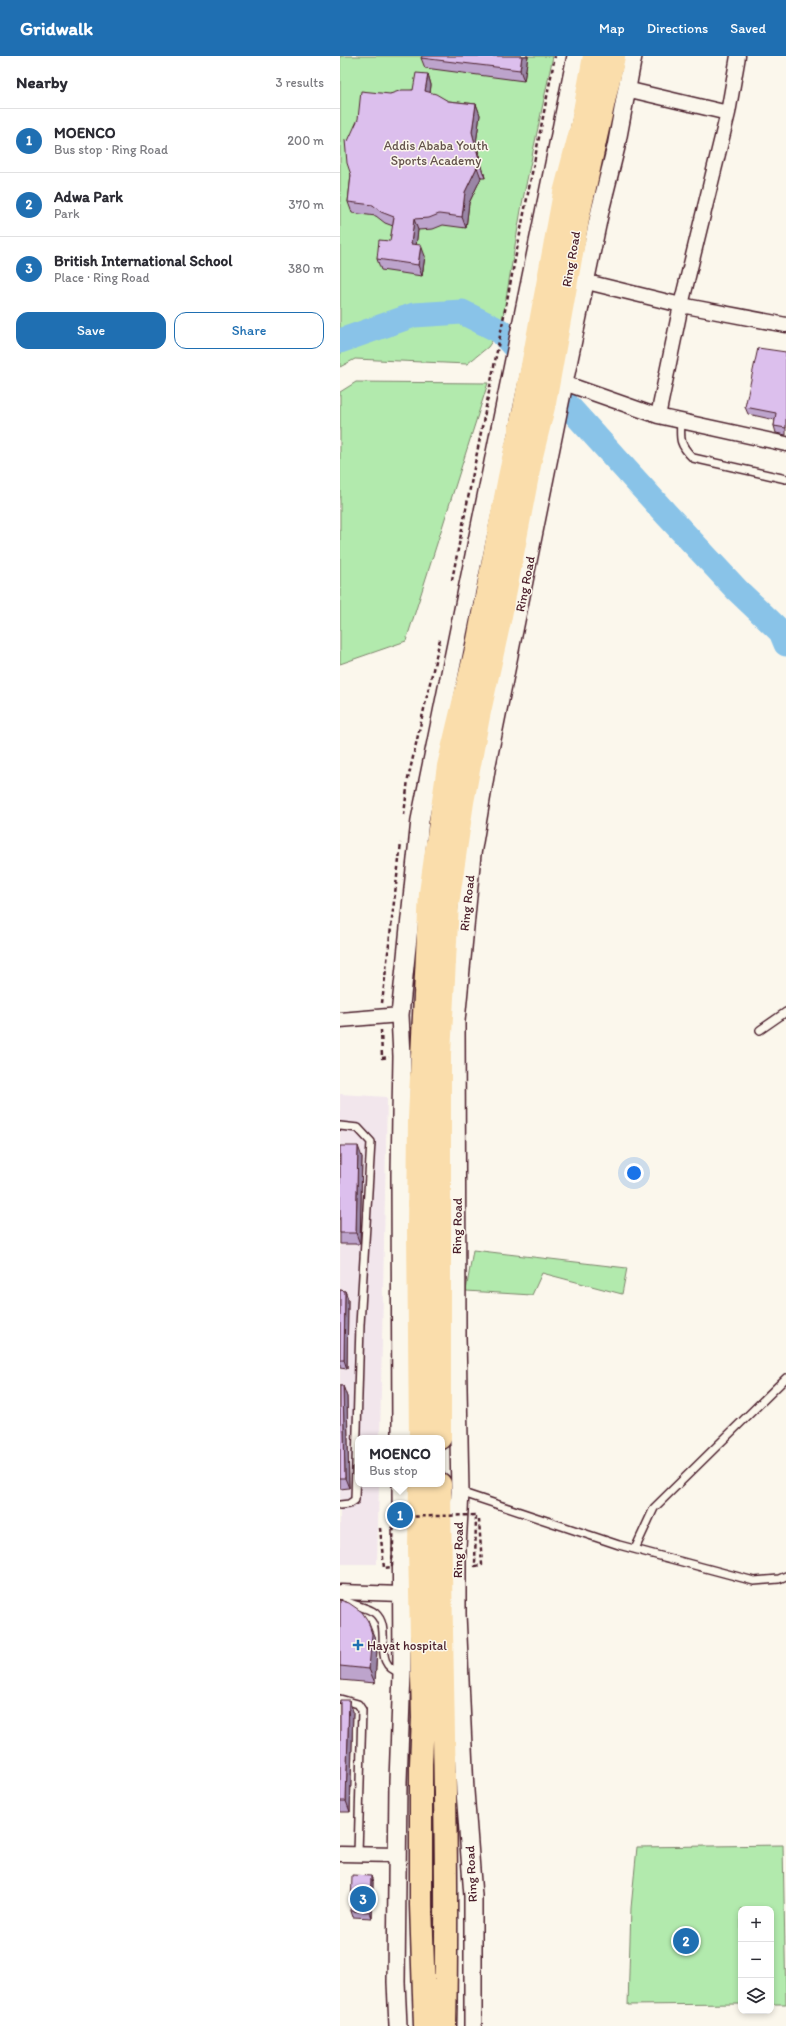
<!DOCTYPE html>
<html lang="en">
<head>
<meta charset="utf-8">
<style>
  :root { --surface:#fff; --page:#f2f2f3; --text:#2b2b33; --muted:#7c7c81; --line:#e1e1e2; --accent:#1f6fb2 }
  body { margin:0; font-family:Itim,sans-serif; background:var(--page); color:var(--text) }
  .controls { position:absolute; right:12px; bottom:12px; display:grid; overflow:hidden; border-radius:8px; box-shadow:0 2px 6px #0003 }
  .controls button { width:36px; height:36px; display:grid; place-items:center; padding:0; border:0; border-bottom:1px solid var(--line); background:var(--surface); color:var(--text); font:20px sans-serif }
  .you { position:absolute; left:294px; top:1117px; width:14px; height:14px; margin:-10px; border:3px solid #fff; border-radius:50%; background:#1a73e8; box-shadow:0 0 0 6px #1a73e833 }
  .badge { display:grid; place-items:center; width:26px; height:26px; border-radius:50%; background:var(--accent); color:#fff; font-size:13px; font-weight:700 }
  .pin { position:absolute; translate:-50% -50%; border:2px solid #fff; box-shadow:0 1px 4px #0006 }
  .popup { position:absolute; left:15px; top:1379px; width:90px; height:52px; box-sizing:border-box; display:grid; place-content:center; border-radius:8px; background:var(--surface); filter:drop-shadow(0 1px 3px #0005); font-size:13px; white-space:nowrap; color:var(--muted) }
  .popup b { font-size:15px; color:var(--text) }
  .popup::after { content:''; position:absolute; left:50%; top:100%; margin-left:-8px; border:8px solid transparent; border-top-color:var(--surface) }
  .list { margin:0; padding:0; list-style:none }
  h2 { display:flex; justify-content:space-between; align-items:center; height:52px; margin:0; padding:0 16px; font-size:17px }
  h2 small { font-size:13px; font-weight:400; color:var(--muted) }
  .list li { display:grid; grid-template-columns:26px 1fr auto; gap:12px; align-items:center; box-sizing:border-box; height:64px; padding:0 16px; border-top:1px solid var(--line) }
  .list b { display:block; font-size:15px; white-space:nowrap }
  .list p { margin:0; font-size:13px; white-space:nowrap; color:var(--muted) }
  .list em { font-size:13px; font-style:normal; color:var(--muted) }
  .actions { display:flex; gap:8px; padding:12px 16px }
  .actions a { flex:1; padding:9px 0; border:1px solid var(--accent); border-radius:12px; text-align:center; font-size:14px; color:var(--accent) }
  .actions .main { background:var(--accent); color:#fff }
  .icon { flex:none; width:22px; height:22px; fill:none; stroke:currentColor; stroke-width:2; stroke-linecap:round; stroke-linejoin:round }
  .map { position:relative; flex:none; width:446px; height:1970px; overflow:hidden }
  header { display:flex; align-items:center; gap:24px; box-sizing:border-box; height:56px; padding:0 20px; background:var(--accent); color:#fff }
  header strong { font-size:19px }
  nav { display:flex; gap:22px; margin-inline-start:auto; font-size:14px }
  main { display:flex }
  aside { flex:1; background:var(--surface) }
  .map>svg:first-child { display:block }
</style>
</head>
<body>
<header>
<strong>Gridwalk</strong>
<nav><a>Map</a><a>Directions</a><a>Saved</a></nav>
</header>
<main>
<aside>
<h2>Nearby<small>3 results</small></h2>
<ul class="list">
<li><span class="badge">1</span><div><b>MOENCO</b><p>Bus stop · Ring Road</p></div><em>200 m</em></li>
<li><span class="badge">2</span><div><b>Adwa Park</b><p>Park</p></div><em>370 m</em></li>
<li><span class="badge">3</span><div><b>British International School</b><p>Place · Ring Road</p></div><em>380 m</em></li>
</ul>
<div class="actions"><a class="main">Save</a><a>Share</a></div>
</aside>
<div class="map">
<svg width="446" height="1970" viewBox="0 0 446 1970">
  <rect width="100%" height="100%" fill="#fbf7ec"/>
  <filter id="ink" filterUnits="userSpaceOnUse"><feTurbulence type="fractalNoise" baseFrequency=".025" numOctaves="2"/><feDisplacementMap in="SourceGraphic" scale="8" xChannelSelector="R" yChannelSelector="G"/><feConvolveMatrix kernelMatrix="1 2 1 2 8 2 1 2 1" color-interpolation-filters="sRGB"/></filter>
  <g filter="url(#ink)">
    <path fill="#f2e6ec" d="M 0,1038 L 47,1041 L 40,1382 L 18,1382 L 18,1428 L 39,1428 L 37,1508 L 0,1508 Z"/>
    <path fill="#b2eaad" stroke="#7e846c" d="M 0,0 L 213,0 L 182,148 L 161,272 L 148,291 L 127,308 L 15,303 L 0,311 Z
      M 16,326 L 148,327 L 66,585 L 0,608 L 0,336 Z
      M 133,1194 L 287,1212 L 282,1238 L 202,1217 L 192,1239 L 126,1235 Z
      M 443,1789 L 446,1948 L 431,1948 L 431,1853 L 401,1853 L 401,1948 L 288,1949 L 291,1852 L 297,1791 Z"/>
    <g fill="none" stroke-linecap="round" stroke-linejoin="round">
      <path stroke="#89c3e8" stroke-width="25" d="M 0,285 L 74,259 L 122,256 L 160,275 L 327,459 L 397,534 L 441,576 L 446,588"/>
      <g stroke="#4a1f2b" stroke-width="10">
        <path id="service" d="M 341,365 C 340,383 339,388 353,402 L 446,423
          M 420,974 L 446,956
          M 0,1070 L 18,1072 L 31,1086 L 20,1269 L 15,1444 L 9,1448 L 0,1449
          M 120,1436 L 279,1489 L 414,1525 L 439,1523 L 446,1520
          M 295,1493 L 314,1452 L 446,1322
          M 5,1536 L 6,1545 C 15,1550 27,1551 35,1557 C 54,1573 29,1610 62,1617
          M 0,1643 L 18,1648 L 22,1654 L 18,1798"/>
      </g>
      <g stroke="#4a1f2b" stroke-width="17">
        <path id="minor" d="M 286,33 L 388,57
          M 247,226 L 341,249 L 446,269
          M 224,327 L 318,360 L 446,388
          M 318,360 L 341,249 L 388,57 L 398,0
          M 0,964 L 60,959
          M 0,1536 L 62,1538
          M 0,1798 L 58,1799"/>
      </g>
      <g stroke="#4a1f2b" stroke-width="20">
        <path id="tertiary" d="M 61,1382 L 60,1118 L 62,1000 L 60,959 L 80,764 L 236,0
          M 58,1970 L 56,1926 L 58,1725 L 62,1617 L 61,1428
          M 133,1970 L 133,1840 L 125,1735 L 117,1558 L 117,1492 L 120,1436 L 117,1280 L 116,965 L 132,798 L 147,708 L 224,327 L 260,155 L 276,91 L 293,0"/>
      </g>
      <g stroke="#4a1f2b" stroke-width="25">
        <path id="trunk" d="M 80,1382 L 78,1175 L 79,1062 L 90,837 L 108,710 L 137,589 L 169,421 L 184,353 L 224,137 L 241,72 L 254,0
          M 100,1382 L 100,998 L 108,848 L 123,746 L 139,660 L 160,565 L 191,404 L 205,347 L 239,158 L 274,0
          M 80,1428 L 79,1494 L 83,1662 L 81,1708 L 81,1849 L 85,1970
          M 100,1428 C 101,1609 109,1789 105,1970"/>
      </g>
      <path stroke="#4a1f2b" stroke-width="2.5" stroke-dasharray="4 3" stroke-linecap="butt" d="M 112,524 L 215,0
        M 64,759 L 68,723 L 100,583
        M 42,947 L 61,787
        M 41,974 L 42,1002 L 49,1001"/>
      <use href="#service" stroke="#fbf7ec" stroke-width="7"/>
      <use href="#minor" stroke="#fbf7ec" stroke-width="14"/>
      <use href="#tertiary" stroke="#fbf7ec" stroke-width="17"/>
      <use href="#trunk" stroke="#faddab" stroke-width="22"/>
      <path stroke="#4a1f2b" stroke-width="2.5" stroke-dasharray="4 3" stroke-linecap="butt" d="M 40,1472 L 44,1512 L 52,1511 L 54,1461 L 136,1459 L 135,1510 L 142,1509 L 139,1464"/>
    </g>
    <path fill="#bda4cc" stroke="#4a1f2b" d="M 188,0 L 184,25 L 85,12 L 81,2 Z
      M 88,18 L 91,29 L 90,37 L 108,45 L 136,48 L 140,59 L 136,87 L 145,122 L 141,122 L 129,147 L 126,172 L 103,169 L 93,173 L 78,174 L 76,189 L 85,200 L 82,220 L 41,214 L 37,203 L 50,185 L 53,170 L 45,167 L 36,160 L 12,157 L 8,146 L 11,119 L 8,85 L 50,38 L 73,34 Z
      M 446,296 L 446,379 L 436,377 L 434,370 L 435,364 L 408,358 L 405,351 Z
      M 0,1090 L 22,1101 L 20,1188 L 0,1188 Z
      M 0,1234 L 5,1235 L 8,1243 L 7,1313 L 0,1312 Z
      M 0,1330 L 3,1330 L 7,1341 L 9,1432 L 0,1433 Z
      M 0,1544 L 34,1580 L 37,1593 L 35,1627 L 0,1624 Z
      M 0,1644 L 13,1655 L 10,1756 L 0,1756 Z
      M 31,1820 L 33,1826 L 32,1862 L 13,1861 L 11,1855 Z"/>
    <path fill="#9a86a6" stroke="#4a1f2b" d="M 182,0 L 188,0 L 184,25 L 180,14 Z
      M 88,18 L 91,29 L 89,46 L 85,35 Z
      M 136,48 L 140,59 L 136,87 L 145,122 L 141,111 L 132,76 Z
      M 137,111 L 141,122 L 129,147 L 126,172 L 122,161 L 125,136 Z
      M 74,163 L 78,174 L 75,199 L 71,188 Z
      M 81,189 L 85,200 L 82,220 L 78,209 Z
      M 18,1090 L 22,1101 L 20,1188 L 16,1177 Z
      M 5,1235 L 8,1243 L 7,1313 L 4,1304 Z
      M 3,1330 L 7,1341 L 9,1432 L 5,1422 Z
      M 28,1565 L 34,1580 L 37,1593 L 35,1627 L 29,1613 Z
      M 9,1644 L 13,1655 L 10,1756 L 6,1745 Z
      M 31,1820 L 33,1826 L 32,1862 L 30,1856 Z"/>
    <path fill="#dcbfed" stroke="#4a1f2b" d="M 82,0 L 182,0 L 180,14 L 81,2 Z
      M 76,17 L 88,18 L 85,35 L 96,38 L 108,45 L 136,48 L 132,76 L 141,111 L 137,111 L 125,136 L 122,161 L 99,158 L 89,162 L 74,163 L 71,188 L 81,189 L 78,209 L 37,203 L 39,184 L 50,185 L 54,161 L 41,156 L 33,149 L 8,146 L 11,119 L 7,107 L 5,84 L 8,85 L 18,63 L 21,35 L 50,38 L 62,34 L 73,34 Z
      M 418,292 L 446,296 L 446,372 L 434,370 L 436,357 L 405,351 Z
      M 0,1090 L 18,1090 L 16,1177 L 0,1177 Z
      M 0,1234 L 5,1235 L 4,1304 L 0,1304 Z
      M 0,1330 L 3,1330 L 5,1422 L 0,1422 Z
      M 0,1544 L 9,1547 L 22,1556 L 28,1565 L 32,1578 L 29,1613 L 0,1610 Z
      M 0,1644 L 9,1644 L 6,1745 L 0,1745 Z
      M 12,1819 L 31,1820 L 30,1856 L 11,1855 Z"/>
  </g>
  <path fill="#1f6fb2" stroke="#fbf7ec" stroke-width="1.5" d="M16 1583h4v4h4v4h-4v4h-4v-4h-4v-4h4z"/>
  <g text-anchor="middle" dominant-baseline="central" stroke-width="3" stroke-linejoin="round" paint-order="stroke">
    <g font-size="13" fill="#64524c" stroke="#fbf7ec">
      <text x="96" y="89">Addis Ababa Youth<tspan x="96" dy="15">Sports Academy</tspan></text>
    </g>
    <g font-size="13" fill="#4a1f2b" stroke="#fbf7ec">
      <text transform="translate(231 203) rotate(-80)">Ring Road</text>
      <text transform="translate(185 528) rotate(-79)">Ring Road</text>
      <text transform="translate(127 847) rotate(-84)">Ring Road</text>
      <text transform="translate(117 1170) rotate(-89)">Ring Road</text>
      <text transform="translate(118 1494) rotate(-89)">Ring Road</text>
      <text transform="translate(131 1818) rotate(-93)">Ring Road</text>
    </g>
    <g font-size="13" fill="#4a1f2b" stroke="#fbf7ec" text-anchor="start">
      <text x="27" y="1589">Hayat hospital</text>
    </g>
  </g>
</svg>
<div class="controls">
<button>+</button>
<button>−</button>
<button><svg class="icon" aria-label="layers" viewBox="0 0 24 24"><path d="M12 4l9 5-9 5-9-5zM3 14l9 5 9-5"/></svg></button>
</div>
<div class="you"></div>
<div class="pin badge" style="left:60px;top:1459px">1</div>
<div class="popup"><b>MOENCO</b>Bus stop</div>
<div class="pin badge" style="left:346px;top:1885px">2</div>
<div class="pin badge" style="left:23px;top:1843px">3</div>
</div>
</main>
</body>
</html>
